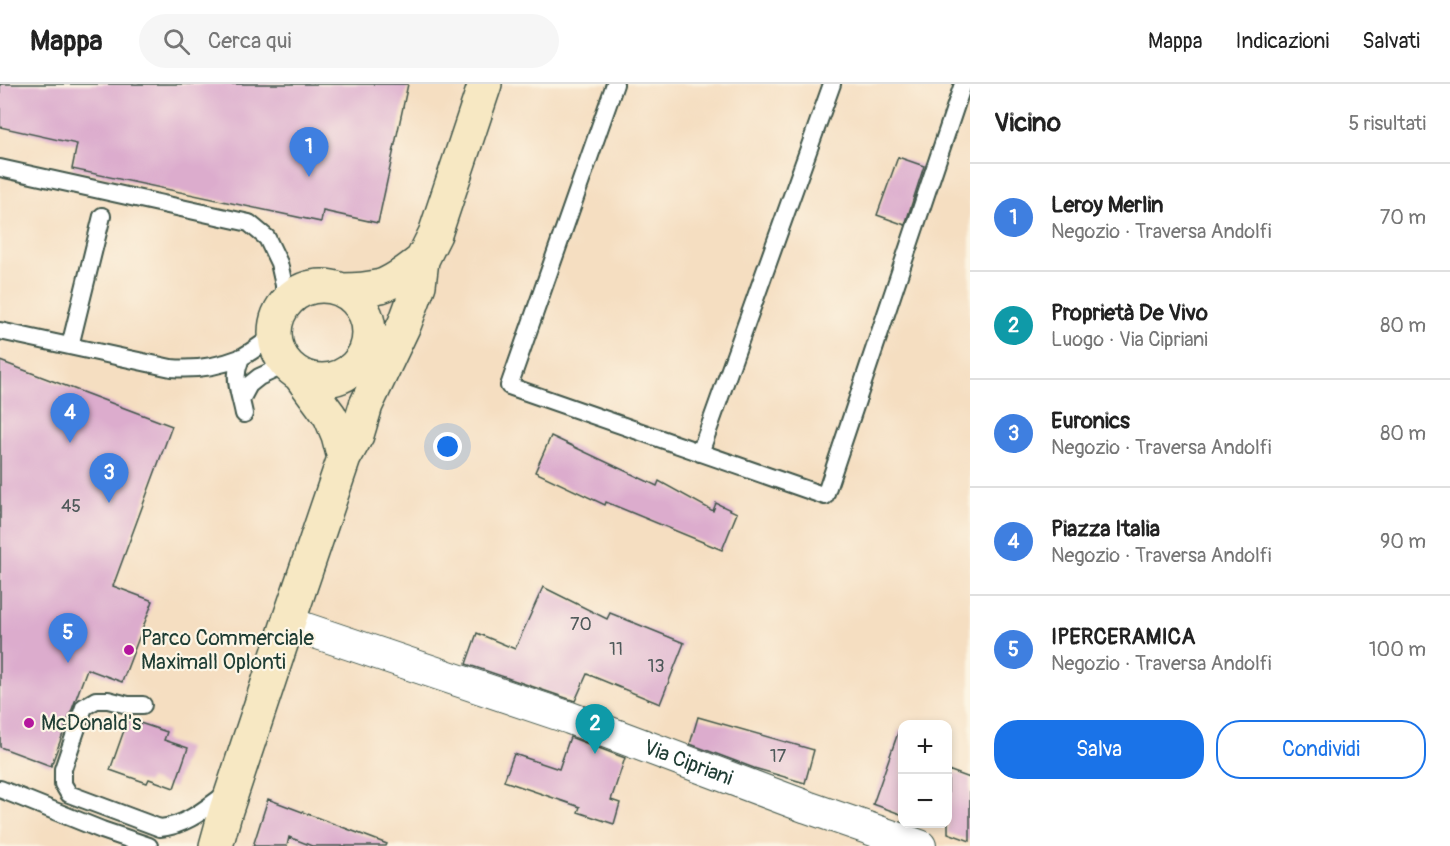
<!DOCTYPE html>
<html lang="it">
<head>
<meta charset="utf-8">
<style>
  :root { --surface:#fff; --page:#f6f6f6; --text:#222; --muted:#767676; --line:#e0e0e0; --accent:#1a73e8 }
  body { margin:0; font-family:Pangolin,sans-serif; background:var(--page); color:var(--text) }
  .controls { position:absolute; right:18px; bottom:18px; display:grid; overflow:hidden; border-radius:12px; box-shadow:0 3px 9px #0003 }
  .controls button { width:54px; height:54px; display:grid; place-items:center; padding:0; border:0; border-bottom:2px solid var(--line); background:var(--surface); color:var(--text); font:30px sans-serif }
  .you { position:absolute; left:448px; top:363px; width:21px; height:21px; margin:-15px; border:4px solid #fff; border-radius:50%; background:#1a73e8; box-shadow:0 0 0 9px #1a73e833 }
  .badge { display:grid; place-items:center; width:39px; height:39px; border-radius:50%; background:var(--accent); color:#fff; font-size:20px; font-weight:700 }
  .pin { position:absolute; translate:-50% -50px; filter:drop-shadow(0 2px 3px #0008) }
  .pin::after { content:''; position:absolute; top:32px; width:21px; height:18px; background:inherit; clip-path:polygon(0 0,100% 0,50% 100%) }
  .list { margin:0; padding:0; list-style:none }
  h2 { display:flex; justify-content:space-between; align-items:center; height:78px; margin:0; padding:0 24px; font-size:26px }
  h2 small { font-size:20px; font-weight:400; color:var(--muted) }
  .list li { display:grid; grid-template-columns:39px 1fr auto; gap:18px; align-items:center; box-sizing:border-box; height:108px; padding:0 24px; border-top:2px solid var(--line) }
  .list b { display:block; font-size:22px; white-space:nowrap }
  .list p { margin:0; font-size:20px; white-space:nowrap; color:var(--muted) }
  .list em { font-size:20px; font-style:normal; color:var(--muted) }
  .actions { display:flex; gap:12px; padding:18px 24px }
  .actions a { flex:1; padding:14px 0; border:2px solid var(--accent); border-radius:24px; text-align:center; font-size:21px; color:var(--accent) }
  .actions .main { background:var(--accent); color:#fff }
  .icon { flex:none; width:33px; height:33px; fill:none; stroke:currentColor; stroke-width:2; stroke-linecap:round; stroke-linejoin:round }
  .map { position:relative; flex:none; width:970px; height:762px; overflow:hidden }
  header { display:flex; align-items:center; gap:36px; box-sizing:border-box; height:84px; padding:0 30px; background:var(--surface); border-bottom:2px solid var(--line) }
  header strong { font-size:28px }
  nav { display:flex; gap:33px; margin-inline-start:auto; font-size:21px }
  .search { width:420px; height:54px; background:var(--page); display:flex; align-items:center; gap:15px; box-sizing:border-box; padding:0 21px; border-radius:33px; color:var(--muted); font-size:22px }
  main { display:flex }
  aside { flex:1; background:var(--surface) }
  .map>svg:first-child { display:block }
</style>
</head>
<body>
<header>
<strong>Mappa</strong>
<div class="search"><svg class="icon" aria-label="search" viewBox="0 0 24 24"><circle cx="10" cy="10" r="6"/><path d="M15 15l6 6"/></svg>Cerca qui</div>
<nav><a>Mappa</a><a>Indicazioni</a><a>Salvati</a></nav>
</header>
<main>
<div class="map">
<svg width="970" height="762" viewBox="0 0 970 762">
  <rect width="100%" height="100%" fill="#fcf5e5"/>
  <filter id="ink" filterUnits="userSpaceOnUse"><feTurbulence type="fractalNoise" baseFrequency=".0167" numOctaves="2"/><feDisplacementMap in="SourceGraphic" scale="12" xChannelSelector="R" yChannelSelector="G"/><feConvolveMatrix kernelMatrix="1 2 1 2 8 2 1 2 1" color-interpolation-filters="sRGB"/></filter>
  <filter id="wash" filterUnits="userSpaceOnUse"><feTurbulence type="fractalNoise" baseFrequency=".008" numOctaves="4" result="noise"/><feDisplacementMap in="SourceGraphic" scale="24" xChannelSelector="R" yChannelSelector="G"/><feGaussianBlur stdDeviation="1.35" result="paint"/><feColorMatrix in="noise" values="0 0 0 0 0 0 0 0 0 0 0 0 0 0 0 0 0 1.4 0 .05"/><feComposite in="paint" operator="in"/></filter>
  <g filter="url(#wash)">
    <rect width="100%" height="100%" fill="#f5dec1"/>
    <g id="blocks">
      <path fill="#dcaccd" d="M 0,0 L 408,0 L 378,139 L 323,127 L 321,138 L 72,85 L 77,60 L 0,43 Z
        M 898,73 L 924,82 L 905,141 L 877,131 Z
        M 0,277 L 172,342 L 113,502 L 153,517 L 122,598 L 87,585 L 51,682 L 0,663 Z
        M 551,352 L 657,402 L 659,397 L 713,427 L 716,419 L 737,429 L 722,466 L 606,418 L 605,421 L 535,388 Z
        M 543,503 L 607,535 L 610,529 L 684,559 L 660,620 L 587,590 L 575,617 L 466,580 L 477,549 L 515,565 Z
        M 698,633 L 814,666 L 805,699 L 754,684 L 690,660 Z
        M 128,635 L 167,648 L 164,656 L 188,664 L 174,704 L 149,695 L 147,699 L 110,686 Z
        M 899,646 L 903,647 L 903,731 L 873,720 Z
        M 570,653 L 625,674 L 611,716 L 620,719 L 614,740 L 578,728 L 580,723 L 504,697 L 514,670 L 559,685 Z
        M 948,686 L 970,694 L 970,757 L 948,749 Z
        M 268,715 L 387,760 L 386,762 L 312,762 L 289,753 L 287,762 L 253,762 Z"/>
    </g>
  </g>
  <g filter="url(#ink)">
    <use href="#blocks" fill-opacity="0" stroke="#3f5549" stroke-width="1.5"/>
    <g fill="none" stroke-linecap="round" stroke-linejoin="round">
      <g stroke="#3f5549" stroke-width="20">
        <path id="lane" d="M 615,0 L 509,302 L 825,412 L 963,0
          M 0,84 L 249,139 L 267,154 L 279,179 L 284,201 L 284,221
          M 0,247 L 171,284 C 195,286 217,283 240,274 C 252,268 264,258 275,251
          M 70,262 L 102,132
          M 241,273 C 240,278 237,284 237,289 C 235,299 242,318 244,330
          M 242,314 L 249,301 L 259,293 L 287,280
          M 700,369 L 832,0
          M 143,621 L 128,621 L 108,616 L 96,616 L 84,623 L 63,685 L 63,700 L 69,710 L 160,744 C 186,742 206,724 227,709
          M 0,705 L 102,746 L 149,762"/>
      </g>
      <g stroke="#3f5549" stroke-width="34">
        <g id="street">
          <path id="s1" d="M 288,539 L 570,634 L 807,723 L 920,762"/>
        </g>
      </g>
      <g stroke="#3f5549" stroke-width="36">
        <path id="secondary" d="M275 249a47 47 0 1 1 94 0a47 47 0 1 1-94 0Z
          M 342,206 C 355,206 368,205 381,202 C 396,197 410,185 422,176
          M 299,290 L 330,332 L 338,351 L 344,374
          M 216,762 L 226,726 L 288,539 L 344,374 L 357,351 L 366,321 L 405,239 L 419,201 L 422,176 L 435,150 L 485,0"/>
      </g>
      <use href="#lane" stroke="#fff" stroke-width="16"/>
      <use href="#street" stroke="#fff" stroke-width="32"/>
      <use href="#secondary" stroke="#f7e8c3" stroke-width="33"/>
    </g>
  </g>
  <g fill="#b5179e" stroke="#fcf5e5" stroke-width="2">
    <circle cx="129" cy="566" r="6"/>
    <circle cx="29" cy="639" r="6"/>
  </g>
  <g text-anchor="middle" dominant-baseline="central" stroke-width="4.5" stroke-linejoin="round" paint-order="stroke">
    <g font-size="18" fill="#4e595a">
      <text x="71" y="422">45</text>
      <text x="581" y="540">70</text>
      <text x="616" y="565">11</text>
      <text x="656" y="582">13</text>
      <text x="778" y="672">17</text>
    </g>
    <g font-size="21" fill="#1f3d34" stroke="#fcf5e5" text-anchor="start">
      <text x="141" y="554">Parco Commerciale<tspan x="141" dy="24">Maximall Oplonti</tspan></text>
      <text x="41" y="639">McDonald's</text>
    </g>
    <g font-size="21" fill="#1f3d34" stroke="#fcf5e5">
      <text stroke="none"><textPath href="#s1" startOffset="424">Via Cipriani</textPath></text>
    </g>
  </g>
</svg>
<div class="controls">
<button>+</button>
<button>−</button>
</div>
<div class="you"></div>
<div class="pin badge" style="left:309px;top:93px;background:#3f7fe0">1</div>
<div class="pin badge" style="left:595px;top:670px;background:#0f9aa8">2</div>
<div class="pin badge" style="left:109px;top:419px;background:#3f7fe0">3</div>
<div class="pin badge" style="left:70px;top:359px;background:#3f7fe0">4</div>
<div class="pin badge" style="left:68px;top:579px;background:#3f7fe0">5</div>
</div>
<aside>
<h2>Vicino<small>5 risultati</small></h2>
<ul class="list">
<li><span class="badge" style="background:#3f7fe0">1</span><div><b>Leroy Merlin</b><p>Negozio · Traversa Andolfi</p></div><em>70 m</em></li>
<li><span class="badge" style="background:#0f9aa8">2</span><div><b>Proprietà De Vivo</b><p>Luogo · Via Cipriani</p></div><em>80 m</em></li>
<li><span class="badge" style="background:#3f7fe0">3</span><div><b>Euronics</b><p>Negozio · Traversa Andolfi</p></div><em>80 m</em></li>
<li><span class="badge" style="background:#3f7fe0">4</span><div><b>Piazza Italia</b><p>Negozio · Traversa Andolfi</p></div><em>90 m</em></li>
<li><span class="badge" style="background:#3f7fe0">5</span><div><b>IPERCERAMICA</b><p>Negozio · Traversa Andolfi</p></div><em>100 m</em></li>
</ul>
<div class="actions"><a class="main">Salva</a><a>Condividi</a></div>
</aside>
</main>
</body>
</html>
